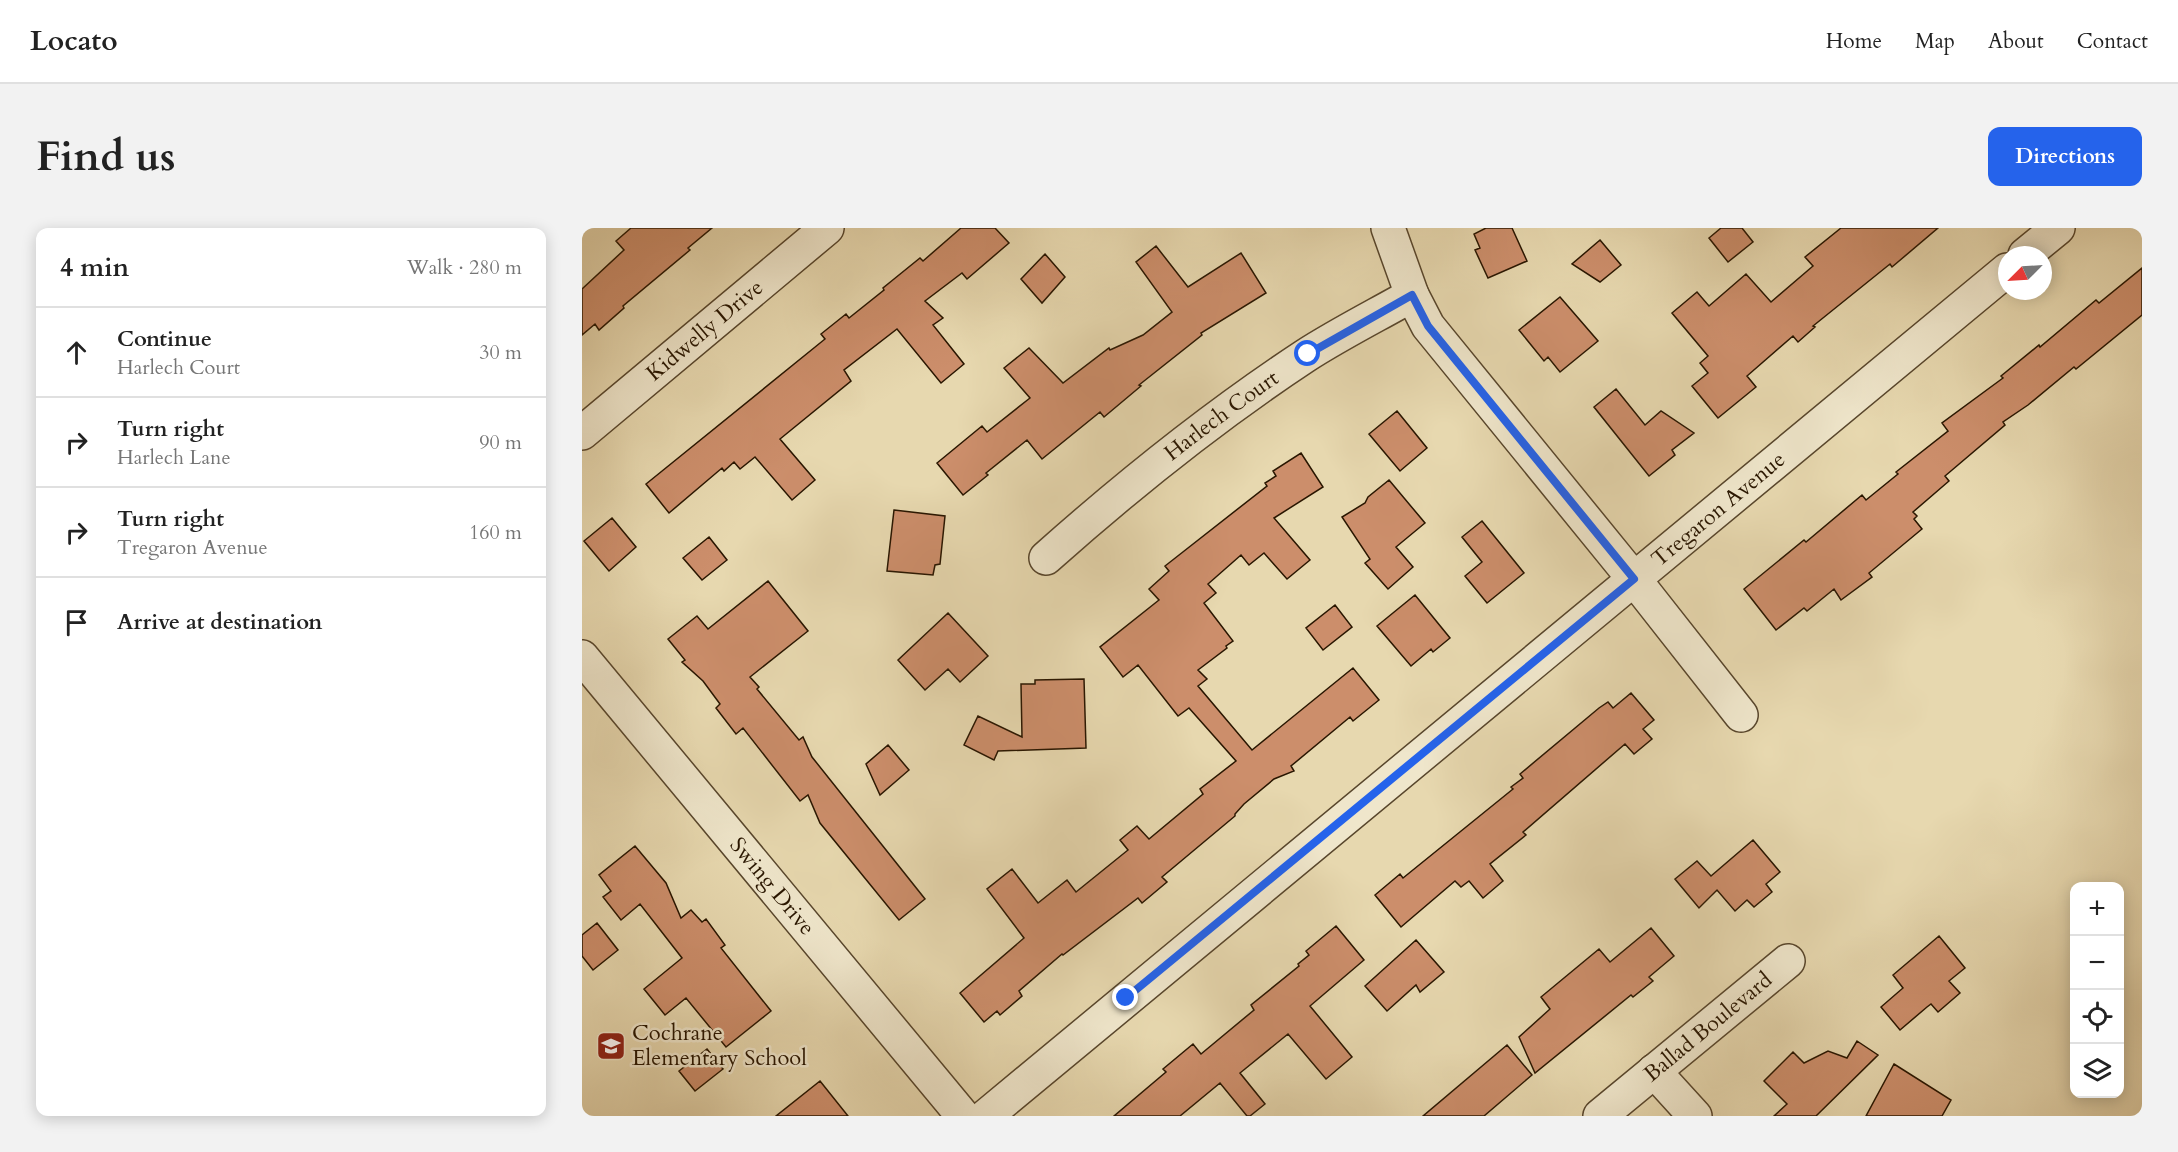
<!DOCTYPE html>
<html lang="en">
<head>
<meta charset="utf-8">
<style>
  :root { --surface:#fff; --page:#f2f2f2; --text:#222; --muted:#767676; --line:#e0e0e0; --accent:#2563eb }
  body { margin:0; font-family:Cardo,serif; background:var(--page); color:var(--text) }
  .controls { position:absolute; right:18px; bottom:18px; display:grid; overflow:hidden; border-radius:12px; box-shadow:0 3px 15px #0003 }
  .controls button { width:54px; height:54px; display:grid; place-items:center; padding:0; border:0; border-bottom:2px solid var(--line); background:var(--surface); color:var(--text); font:30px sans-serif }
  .compass { position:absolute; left:1416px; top:18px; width:54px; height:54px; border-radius:50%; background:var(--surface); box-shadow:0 3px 15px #0003; rotate:246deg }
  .stop { position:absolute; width:18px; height:18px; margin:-14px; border:4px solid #2563eb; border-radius:50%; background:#fff }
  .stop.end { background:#2563eb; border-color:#fff; box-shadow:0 2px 6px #0008 }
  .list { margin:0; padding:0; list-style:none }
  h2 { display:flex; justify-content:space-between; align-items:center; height:78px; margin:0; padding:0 24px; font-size:26px }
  h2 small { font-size:20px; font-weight:400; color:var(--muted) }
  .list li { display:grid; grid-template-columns:39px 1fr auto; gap:18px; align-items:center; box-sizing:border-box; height:90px; padding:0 24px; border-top:2px solid var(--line) }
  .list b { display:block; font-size:22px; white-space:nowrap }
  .list p { margin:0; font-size:20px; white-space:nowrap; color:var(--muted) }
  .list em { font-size:20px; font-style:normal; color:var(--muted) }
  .icon { flex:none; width:33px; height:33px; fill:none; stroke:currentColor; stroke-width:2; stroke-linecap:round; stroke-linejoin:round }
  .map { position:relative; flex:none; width:1560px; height:888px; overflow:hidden; border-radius:12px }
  header { display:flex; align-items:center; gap:36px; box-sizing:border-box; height:84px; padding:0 30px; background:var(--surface); border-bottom:2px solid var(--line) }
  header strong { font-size:28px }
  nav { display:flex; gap:33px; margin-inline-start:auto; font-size:21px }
  .intro { display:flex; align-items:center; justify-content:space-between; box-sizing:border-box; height:144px; padding:0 36px }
  h1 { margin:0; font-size:42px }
  .button { padding:15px 27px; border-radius:12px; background:var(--accent); color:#fff; font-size:21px; font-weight:700 }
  main { display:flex; gap:36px; padding:0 36px }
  aside { flex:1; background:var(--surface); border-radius:12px; box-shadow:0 3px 15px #0003 }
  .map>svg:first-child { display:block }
</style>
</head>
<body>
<header>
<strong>Locato</strong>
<nav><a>Home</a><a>Map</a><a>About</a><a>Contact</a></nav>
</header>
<div class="intro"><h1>Find us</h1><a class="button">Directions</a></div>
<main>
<aside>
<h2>4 min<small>Walk · 280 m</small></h2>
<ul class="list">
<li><svg class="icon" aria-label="ahead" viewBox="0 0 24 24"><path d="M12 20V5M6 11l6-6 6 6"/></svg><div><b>Continue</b><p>Harlech Court</p></div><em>30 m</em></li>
<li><svg class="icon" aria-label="right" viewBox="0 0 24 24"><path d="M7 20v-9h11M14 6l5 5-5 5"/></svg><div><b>Turn right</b><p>Harlech Lane</p></div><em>90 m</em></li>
<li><svg class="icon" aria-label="right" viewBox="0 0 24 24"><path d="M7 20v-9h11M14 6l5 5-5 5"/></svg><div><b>Turn right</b><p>Tregaron Avenue</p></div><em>160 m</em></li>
<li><svg class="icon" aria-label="arrive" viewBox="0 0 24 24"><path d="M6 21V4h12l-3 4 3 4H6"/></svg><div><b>Arrive at destination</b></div></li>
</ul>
</aside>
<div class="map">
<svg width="1560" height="888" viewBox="0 0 1560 888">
  <rect width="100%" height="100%" fill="#e7d8af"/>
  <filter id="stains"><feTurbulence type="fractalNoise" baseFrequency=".00333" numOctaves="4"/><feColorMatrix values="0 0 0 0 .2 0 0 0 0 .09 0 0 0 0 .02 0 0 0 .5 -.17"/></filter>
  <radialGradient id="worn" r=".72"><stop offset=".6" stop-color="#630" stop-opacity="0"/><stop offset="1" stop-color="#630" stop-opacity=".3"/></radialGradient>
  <path fill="#cc8e6b" stroke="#291600" stroke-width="1.5" d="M 49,0 L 130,0 L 106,20 L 108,22 L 41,78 L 42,80 L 17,102 L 13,96 L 0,107 L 0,61 L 42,22 L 34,13 Z
    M 379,0 L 413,0 L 427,15 L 385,51 L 380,45 L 343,73 L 361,90 L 351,97 L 382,136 L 359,155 L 315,101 L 262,142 L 269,153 L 198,211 L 233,252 L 210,272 L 173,229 L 158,241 L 152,234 L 142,243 L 140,240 L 87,285 L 64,256 L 243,111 L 239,106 L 264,86 L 267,90 L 302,62 L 301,60 L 312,51 L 338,30 L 341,33 Z
    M 904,0 L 930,0 L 945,33 L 906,50 L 893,22 L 898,20 L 892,6 Z
    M 1139,0 L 1160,0 L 1171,14 L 1146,34 L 1127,10 Z
    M 1259,0 L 1356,0 L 1310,39 L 1308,36 L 1231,98 L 1233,99 L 1216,114 L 1211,108 L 1165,148 L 1174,159 L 1136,190 L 1110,158 L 1126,145 L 1118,135 L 1126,128 L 1090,85 L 1115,64 L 1127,78 L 1164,46 L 1189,74 L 1231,38 L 1223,29 Z
    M 1018,12 L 1039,37 L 1018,54 L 990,36 Z
    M 574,18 L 606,59 L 659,25 L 684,65 L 619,105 L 620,107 L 557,157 L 559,158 L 522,189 L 518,184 L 460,231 L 445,212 L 404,245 L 406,247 L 381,267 L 355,235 L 400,198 L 405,204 L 448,170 L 422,140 L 447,120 L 481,155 L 527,120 L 528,122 L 561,107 L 590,84 L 554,34 Z
    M 463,26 L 483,49 L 460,75 L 439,51 Z
    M 1560,40 L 1560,87 L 1494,141 L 1492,139 L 1446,177 L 1421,194 L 1423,197 L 1363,248 L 1367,253 L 1331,284 L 1335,288 L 1332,291 L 1340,301 L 1287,345 L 1290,349 L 1259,372 L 1252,361 L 1225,383 L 1222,380 L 1194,402 L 1162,361 L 1222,312 L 1224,314 L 1280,267 L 1284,272 L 1316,246 L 1314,244 L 1366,203 L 1360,195 L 1421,150 L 1419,148 L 1457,117 L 1458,119 L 1514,72 L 1517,75 Z
    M 978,69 L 1016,113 L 978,144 L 966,129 L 962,133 L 937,102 Z
    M 1034,161 L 1063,197 L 1079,183 L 1112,205 L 1090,222 L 1093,227 L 1067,248 L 1012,179 Z
    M 815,183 L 845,220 L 818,243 L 787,206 Z
    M 719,225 L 741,259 L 692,290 L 728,332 L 705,351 L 682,325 L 667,337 L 659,327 L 626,356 L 634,365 L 622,375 L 651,413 L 644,418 L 645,420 L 616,442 L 625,451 L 616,458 L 670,522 L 771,440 L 797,472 L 771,493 L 768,489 L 709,538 L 712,543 L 692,551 L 662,576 L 653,586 L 653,588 L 580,649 L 585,654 L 560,675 L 556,670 L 481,727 L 480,726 L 437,763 L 440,768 L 418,787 L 415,783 L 402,794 L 378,765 L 442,710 L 405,661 L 430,641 L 456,675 L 485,652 L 494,664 L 546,622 L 538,612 L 555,598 L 567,611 L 621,566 L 618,561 L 654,533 L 607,480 L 596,488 L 556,437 L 541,449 L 518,419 L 577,372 L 567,361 L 587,343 L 583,338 L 685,258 L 683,255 L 694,248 L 691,243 Z
    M 807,252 L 843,295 L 814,319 L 831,339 L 806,361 L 783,335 L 788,331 L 760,289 L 783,275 L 786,269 Z
    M 312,282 L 363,288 L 358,336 L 353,337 L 351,347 L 305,343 Z
    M 30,290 L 54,319 L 27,343 L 2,313 Z
    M 900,293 L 942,345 L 905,375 L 883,348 L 900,334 L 880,309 Z
    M 127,309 L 145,332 L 120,352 L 101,330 Z
    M 186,353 L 226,403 L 168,449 L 177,459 L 175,461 L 217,512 L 221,509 L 230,529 L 343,671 L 317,692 L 238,595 L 226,567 L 218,573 L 161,500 L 154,506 L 134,480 L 138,476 L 121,453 L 100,434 L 103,432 L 86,411 L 115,388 L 126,401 Z
    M 833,367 L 868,410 L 851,424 L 849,421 L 829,438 L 795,398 Z
    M 753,377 L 770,399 L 741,422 L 724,400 Z
    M 366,385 L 406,428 L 378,454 L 366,441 L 343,462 L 316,432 Z
    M 502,451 L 504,520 L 416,523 L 412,532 L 382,517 L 396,488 L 440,509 L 439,456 L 453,456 L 453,452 Z
    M 1049,465 L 1072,492 L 1061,501 L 1070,511 L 1052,526 L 1043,516 L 941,604 L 944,607 L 908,636 L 921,653 L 901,670 L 887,653 L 879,659 L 873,653 L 819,699 L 793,667 L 818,646 L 821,650 L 931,561 L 929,559 L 941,550 L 938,546 L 1017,480 L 1026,474 L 1031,480 Z
    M 306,517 L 327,542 L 298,567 L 284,536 Z
    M 1171,612 L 1198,644 L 1184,656 L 1190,664 L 1172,679 L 1165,672 L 1153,683 L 1135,662 L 1117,680 L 1093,651 L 1115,633 L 1129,648 Z
    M 53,618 L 84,655 L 99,690 L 109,682 L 120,694 L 124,691 L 143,717 L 139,720 L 189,783 L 144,819 L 104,770 L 83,787 L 62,761 L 100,730 L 58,676 L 39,692 L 21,669 L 29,663 L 17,647 Z
    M 15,695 L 36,722 L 11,742 L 0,728 L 0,707 Z
    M 754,698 L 782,732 L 728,778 L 770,829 L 744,851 L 706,806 L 658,845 L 683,876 L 668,888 L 665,888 L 638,855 L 598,888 L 532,888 L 584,844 L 581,841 L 611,816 L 619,826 L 672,782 L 669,777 L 717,738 L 716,736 L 727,727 L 724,723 Z
    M 1069,700 L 1092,728 L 1067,749 L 1071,753 L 1051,769 L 1049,767 L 953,845 L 937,809 L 968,781 L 959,769 L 1017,721 L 1028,734 Z
    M 1357,708 L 1383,740 L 1367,753 L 1378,765 L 1356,784 L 1349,776 L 1345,779 L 1318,802 L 1299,779 L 1321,760 L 1311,747 Z
    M 834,712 L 862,744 L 838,764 L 834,757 L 805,783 L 783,758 Z
    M 1275,813 L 1296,827 L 1234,888 L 1192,888 L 1205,876 L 1182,853 L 1211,824 L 1222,835 L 1246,823 L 1265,830 Z
    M 925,817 L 950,847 L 902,888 L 841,888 Z
    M 125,821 L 141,841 L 113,863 L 97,843 Z
    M 1312,836 L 1369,872 L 1360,888 L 1284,888 Z
    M 238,853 L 266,888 L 194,888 Z"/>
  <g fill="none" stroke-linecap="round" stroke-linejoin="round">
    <g stroke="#58462c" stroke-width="36">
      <g id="minor">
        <path d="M 806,0 L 830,67 L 846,98 L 1052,351 L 1159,487"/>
        <path d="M 1443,27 L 1476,0"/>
        <path id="s1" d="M 0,205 L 245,0"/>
        <path id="s2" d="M 464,330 C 546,257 632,188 723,128 C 757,106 795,87 830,67"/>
        <path id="s3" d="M 0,429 L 381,888"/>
        <path d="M 1072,843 L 1113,888"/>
        <path id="s4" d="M 404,888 L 1425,42"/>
        <path id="s5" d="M 1018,888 L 1206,733"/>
      </g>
    </g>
    <use href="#minor" stroke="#efe6cb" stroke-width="33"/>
  </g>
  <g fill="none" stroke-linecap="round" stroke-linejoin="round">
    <path stroke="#2563eb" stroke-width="8" d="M 544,770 L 1052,351 L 846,98 L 830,67 L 726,126"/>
  </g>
  <defs>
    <g id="school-square" transform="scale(1.5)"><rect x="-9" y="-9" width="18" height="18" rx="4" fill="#8f2418" stroke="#efe6cb"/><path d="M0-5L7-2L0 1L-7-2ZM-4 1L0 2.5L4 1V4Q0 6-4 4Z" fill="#fff"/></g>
  </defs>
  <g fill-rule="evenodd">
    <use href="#school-square" x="29" y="818"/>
  </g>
  <g text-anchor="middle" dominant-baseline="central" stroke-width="5" stroke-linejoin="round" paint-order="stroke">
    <g font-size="22" fill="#291600" stroke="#efe6cb">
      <text stroke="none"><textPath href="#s1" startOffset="160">Kidwelly Drive</textPath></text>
      <text stroke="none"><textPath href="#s2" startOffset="226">Harlech Court</textPath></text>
      <text stroke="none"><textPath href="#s4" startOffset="951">Tregaron Avenue</textPath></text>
      <text stroke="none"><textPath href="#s3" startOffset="298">Swing Drive</textPath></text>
      <text stroke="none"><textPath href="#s5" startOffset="140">Ballad Boulevard</textPath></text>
    </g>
    <g font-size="22" fill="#291600" stroke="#efe6cb" text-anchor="start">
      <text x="50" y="805">Cochrane<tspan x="50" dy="25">Elementary School</tspan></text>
    </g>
  </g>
  <rect width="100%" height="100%" filter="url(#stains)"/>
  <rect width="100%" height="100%" fill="url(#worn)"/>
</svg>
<div class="controls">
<button>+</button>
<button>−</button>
<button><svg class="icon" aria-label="locate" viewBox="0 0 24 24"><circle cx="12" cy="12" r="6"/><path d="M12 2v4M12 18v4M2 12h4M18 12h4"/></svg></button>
<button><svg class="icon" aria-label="layers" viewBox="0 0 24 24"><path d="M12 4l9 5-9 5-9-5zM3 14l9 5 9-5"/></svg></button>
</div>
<svg class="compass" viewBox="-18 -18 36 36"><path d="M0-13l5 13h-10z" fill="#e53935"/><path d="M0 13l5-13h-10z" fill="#767676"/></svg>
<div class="stop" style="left:726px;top:126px"></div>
<div class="stop end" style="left:544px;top:770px"></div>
</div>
</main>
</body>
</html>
